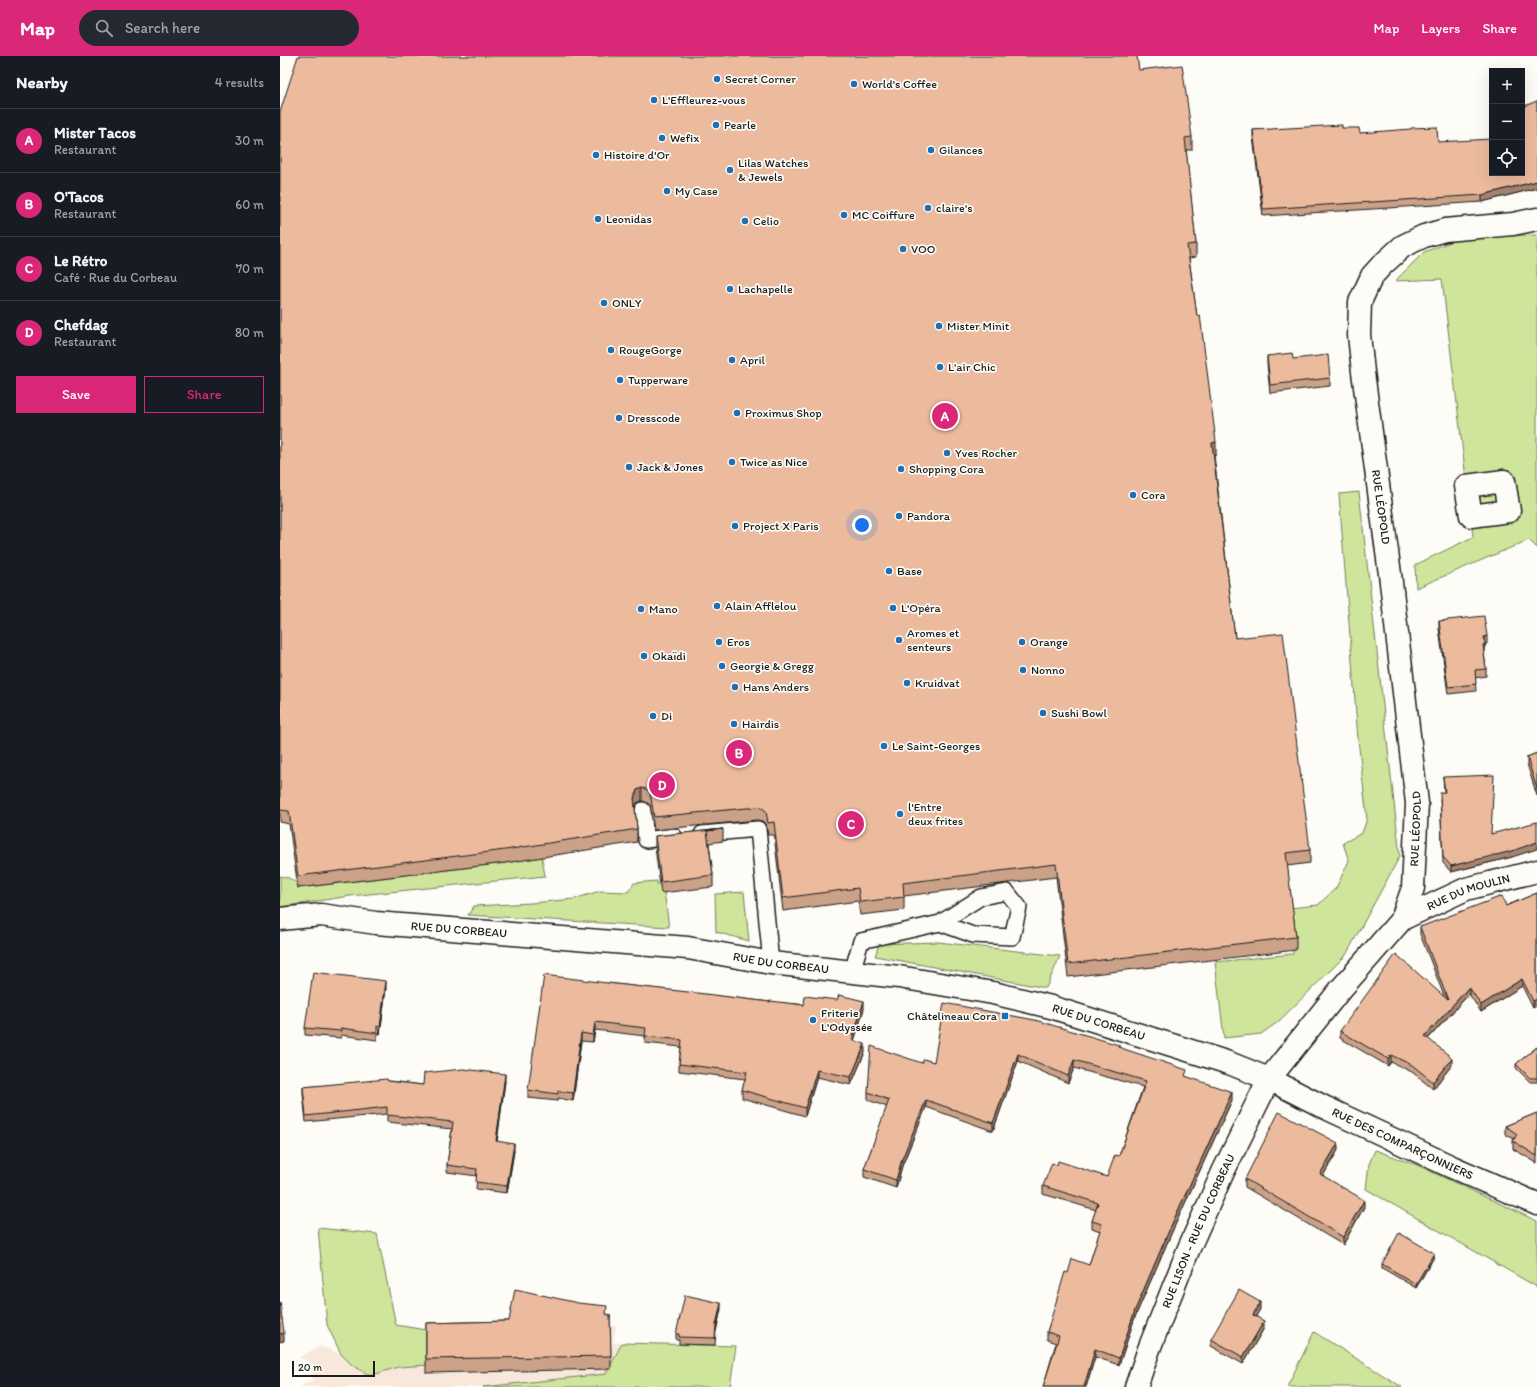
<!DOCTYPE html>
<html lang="en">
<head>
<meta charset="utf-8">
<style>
  :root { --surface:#171b24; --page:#242831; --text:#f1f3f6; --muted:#9ea1a6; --line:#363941; --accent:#db2777 }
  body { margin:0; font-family:Itim,sans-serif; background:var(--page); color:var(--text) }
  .controls { position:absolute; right:12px; top:12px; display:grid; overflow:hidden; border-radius:0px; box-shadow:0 4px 16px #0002 }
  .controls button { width:36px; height:36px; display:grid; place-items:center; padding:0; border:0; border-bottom:1px solid var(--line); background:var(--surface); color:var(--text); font:20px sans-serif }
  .scale { position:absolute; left:12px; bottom:10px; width:83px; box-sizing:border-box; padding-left:4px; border:2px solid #1c1c1c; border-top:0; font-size:11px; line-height:14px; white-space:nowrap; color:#1c1c1c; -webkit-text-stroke:3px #fdfcf7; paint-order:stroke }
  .you { position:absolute; left:582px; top:469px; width:14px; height:14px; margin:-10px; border:3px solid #fff; border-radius:50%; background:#1a73e8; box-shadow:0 0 0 6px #1a73e833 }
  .badge { display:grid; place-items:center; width:26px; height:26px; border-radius:50%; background:var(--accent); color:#fff; font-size:13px; font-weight:700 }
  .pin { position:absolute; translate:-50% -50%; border:2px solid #fff; box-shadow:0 1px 4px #0006 }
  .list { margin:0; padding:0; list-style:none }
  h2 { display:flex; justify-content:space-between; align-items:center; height:52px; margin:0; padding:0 16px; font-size:17px }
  h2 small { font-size:13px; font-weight:400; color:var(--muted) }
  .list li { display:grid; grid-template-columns:26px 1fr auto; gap:12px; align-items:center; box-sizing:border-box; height:64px; padding:0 16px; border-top:1px solid var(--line) }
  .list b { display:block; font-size:15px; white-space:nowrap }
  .list p { margin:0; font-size:13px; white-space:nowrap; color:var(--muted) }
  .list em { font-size:13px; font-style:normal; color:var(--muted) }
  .actions { display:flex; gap:8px; padding:12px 16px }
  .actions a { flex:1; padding:9px 0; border:1px solid var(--accent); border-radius:0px; text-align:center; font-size:14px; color:var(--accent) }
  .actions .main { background:var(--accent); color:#fff }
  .icon { flex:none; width:22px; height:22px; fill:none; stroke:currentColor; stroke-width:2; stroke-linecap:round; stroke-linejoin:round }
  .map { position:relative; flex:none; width:1257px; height:1331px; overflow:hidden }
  header { display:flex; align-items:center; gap:24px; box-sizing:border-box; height:56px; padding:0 20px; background:var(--accent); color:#fff }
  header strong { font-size:19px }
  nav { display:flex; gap:22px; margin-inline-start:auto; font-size:14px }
  .search { width:280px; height:36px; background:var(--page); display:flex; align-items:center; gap:10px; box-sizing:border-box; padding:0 14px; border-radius:22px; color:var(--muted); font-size:15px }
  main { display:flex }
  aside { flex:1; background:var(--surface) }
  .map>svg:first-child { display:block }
</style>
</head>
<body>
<header>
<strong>Map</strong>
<div class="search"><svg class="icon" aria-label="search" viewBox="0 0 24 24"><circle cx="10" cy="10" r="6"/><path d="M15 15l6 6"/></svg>Search here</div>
<nav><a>Map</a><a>Layers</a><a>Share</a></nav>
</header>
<main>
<aside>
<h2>Nearby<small>4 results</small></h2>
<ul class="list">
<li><span class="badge">A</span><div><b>Mister Tacos</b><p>Restaurant</p></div><em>30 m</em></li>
<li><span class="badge">B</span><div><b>O'Tacos</b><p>Restaurant</p></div><em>60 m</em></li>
<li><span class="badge">C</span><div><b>Le Rétro</b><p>Café · Rue du Corbeau</p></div><em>70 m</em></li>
<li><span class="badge">D</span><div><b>Chefdag</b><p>Restaurant</p></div><em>80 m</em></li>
</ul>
<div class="actions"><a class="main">Save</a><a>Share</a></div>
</aside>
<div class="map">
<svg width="1257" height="1331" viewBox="0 0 1257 1331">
  <rect width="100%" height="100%" fill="#fdfcf7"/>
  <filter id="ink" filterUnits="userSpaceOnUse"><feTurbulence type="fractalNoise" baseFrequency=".025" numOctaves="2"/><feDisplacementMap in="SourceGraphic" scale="8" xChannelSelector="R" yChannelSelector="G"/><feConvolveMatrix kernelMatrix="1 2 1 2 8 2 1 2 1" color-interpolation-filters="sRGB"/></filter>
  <g filter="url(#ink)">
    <path fill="#f8e8dc" d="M 336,1270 L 333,1287 L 342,1287 L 326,1318 L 203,1331 L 20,1331 L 33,1324 L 31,1306 L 18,1302 L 40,1290 L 61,1298 L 71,1308 L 96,1318 L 118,1311 L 148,1309 L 146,1274 L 163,1277 Z"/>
    <path fill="#cee59b" stroke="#75805c" d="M 1257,179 L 1257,492 L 1249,484 L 1136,532 L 1135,509 L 1193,481 L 1162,223 L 1115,225 L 1144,196 L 1186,180 Z
      M 1079,436 L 1120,800 L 1066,899 L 998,966 L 981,978 L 944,982 L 935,906 L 1013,898 L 1010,852 L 1038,849 L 1056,832 L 1069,805 L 1063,787 L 1082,777 L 1087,763 L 1078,683 L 1059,438 Z
      M 262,801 L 265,820 L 70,840 L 0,851 L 0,820 L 9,822 L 17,827 L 18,832 L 225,807 Z
      M 377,825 L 377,828 L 383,828 L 389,871 L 188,859 L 194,850 L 251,847 L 294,843 L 320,835 L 348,836 L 354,827 Z
      M 464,836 L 469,885 L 436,876 L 435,838 Z
      M 658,886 L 780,900 L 766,932 L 595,900 L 599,888 Z
      M 1095,1094 L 1137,1109 L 1257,1165 L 1257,1231 L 1086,1133 L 1089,1108 Z
      M 38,1172 L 97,1178 L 116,1269 L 146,1274 L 149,1309 L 118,1311 L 96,1318 L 87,1318 L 71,1308 L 61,1298 L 47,1269 Z
      M 1034,1276 L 1122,1331 L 1007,1331 Z
      M 342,1287 L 456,1290 L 450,1331 L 203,1331 L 326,1318 Z"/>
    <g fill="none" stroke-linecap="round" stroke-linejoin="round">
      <g stroke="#1c1c1c" stroke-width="18">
        <path id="service" d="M 363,754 L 366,784 L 394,780
          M 422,778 L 478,773 L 491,907
          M 572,916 L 581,885 L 660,867 L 693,879 L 732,881 L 739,851 L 727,836 L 701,841 L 660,867"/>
      </g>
      <g stroke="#1c1c1c" stroke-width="25">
        <path id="pedestrian" d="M 1224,425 L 1229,455 L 1191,460 L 1186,430 Z"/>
      </g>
      <g stroke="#1c1c1c" stroke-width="25">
        <g id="minor">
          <path id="s1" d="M 1122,863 L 1186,833 L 1257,815"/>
          <path id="s2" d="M 856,1331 L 869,1293 L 909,1192 L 943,1116 L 989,1023 L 1060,934 L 1122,863 L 1133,832 L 1137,747 L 1110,518 L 1083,316 L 1079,279 L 1080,246 L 1092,220 L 1102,209 L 1123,190 L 1144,180 L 1165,174 L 1233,168 L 1257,163"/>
        </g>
      </g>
      <g stroke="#1c1c1c" stroke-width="25">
        <g id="tertiary">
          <path id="s3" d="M 0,863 L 41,859 L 96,867 L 408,892 L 491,907 L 619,921 L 713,937 L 771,951 L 949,1007 L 989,1023 L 1046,1052 L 1172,1111 L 1257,1148"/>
        </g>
      </g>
      <use href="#service" stroke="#fdfcf7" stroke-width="15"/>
      <use href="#pedestrian" stroke="#fdfcf7" stroke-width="22"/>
      <use href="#minor" stroke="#fdfcf7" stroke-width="22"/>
      <use href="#tertiary" stroke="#fdfcf7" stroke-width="22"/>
    </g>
    <path fill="#cba188" stroke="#1c1c1c" d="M 859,14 L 912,81 L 912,94 L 906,94 L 916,188 L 916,201 L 909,202 L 936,399 L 934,399 L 955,582 L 1030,794 L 1030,807 L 1007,810 L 1016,881 L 1016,894 L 788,921 L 776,821 L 624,840 L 624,854 L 580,859 L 578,845 L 503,855 L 494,779 L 488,779 L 486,768 L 482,765 L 477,764 L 374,774 L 370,749 L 366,746 L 362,745 L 357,747 L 355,752 L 357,773 L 357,786 L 225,807 L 18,832 L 9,768 L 0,766 L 0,56 Z
      M 1257,45 L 1257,132 L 1202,146 L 983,160 L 973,81 L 973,74 L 1062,72 L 1080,77 L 1158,86 L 1212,117 Z
      M 987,300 L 1013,303 L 1050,322 L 1050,330 L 990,337 L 987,308 Z
      M 1159,565 L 1207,580 L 1207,588 L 1205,588 L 1205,596 L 1204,596 L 1206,613 L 1206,620 L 1195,622 L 1196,635 L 1168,638 L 1159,573 Z
      M 1257,697 L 1257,740 L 1247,708 L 1247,701 Z
      M 1163,721 L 1211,777 L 1232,801 L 1171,816 L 1163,807 L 1160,743 L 1164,736 Z
      M 443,773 L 443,785 L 429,787 L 433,819 L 433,831 L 381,837 L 375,792 L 375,780 Z
      M 1257,837 L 1257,949 L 1253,952 L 1242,930 L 1201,956 L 1189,938 L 1148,983 L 1172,1009 L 1153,1033 L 1132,1016 L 1111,1006 L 1108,1010 L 1060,982 L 1060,975 L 1164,940 L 1140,878 L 1140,871 L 1226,850 Z
      M 327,927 L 490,946 L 584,953 L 574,985 L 585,996 L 571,1029 L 537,1021 L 525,1060 L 462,1042 L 462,1034 L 465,1023 L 399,1015 L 399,1008 L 401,991 L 365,987 L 365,980 L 315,974 L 313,986 L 301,985 L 293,1045 L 278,1042 L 278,1045 L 248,1042 L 248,1034 Z
      M 106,932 L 100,978 L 97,978 L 97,984 L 61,979 L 61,982 L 25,979 L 25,972 Z
      M 839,989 L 839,992 L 907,1021 L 952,1044 L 891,1178 L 855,1261 L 839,1309 L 815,1301 L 806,1331 L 763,1331 L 776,1287 L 767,1284 L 767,1276 L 788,1217 L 809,1209 L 820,1175 L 812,1172 L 812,1165 L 816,1154 L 763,1138 L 763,1130 L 777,1109 L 827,1121 L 839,1100 L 863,1031 L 794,1012 L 788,1027 L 738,1005 L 713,1075 L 646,1051 L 622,1110 L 616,1132 L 584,1121 L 584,1113 L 607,1051 L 588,1044 L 588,1036 L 642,1007 Z
      M 1257,991 L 1257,1026 L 1250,1026 L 1236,1012 L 1236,1008 Z
      M 108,1025 L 143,1029 L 225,1025 L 217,1086 L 234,1095 L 227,1137 L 196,1133 L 197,1120 L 167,1116 L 167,1109 L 172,1073 L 107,1066 L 107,1058 L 26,1066 L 23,1038 L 23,1031 Z
      M 1257,1057 L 1257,1107 L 1233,1093 L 1233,1085 L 1234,1083 L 1225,1078 L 1225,1070 Z
      M 1058,1094 L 1043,1120 L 1084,1151 L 1063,1189 L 965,1131 L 965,1123 Z
      M 1154,1201 L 1136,1232 L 1102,1212 L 1102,1208 Z
      M 441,1253 L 436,1275 L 435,1289 L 399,1288 L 399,1284 L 396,1284 L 396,1278 Z
      M 980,1253 L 976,1260 L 984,1272 L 963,1308 L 931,1290 L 931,1283 Z
      M 327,1258 L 330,1259 L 331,1313 L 146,1317 L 146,1267 L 229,1265 Z"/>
    <path fill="#a5836f" stroke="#1c1c1c" d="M 1257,125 L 1257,132 L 1202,146 L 1202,139 Z
      M 936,386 L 936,399 L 932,400 L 932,387 Z
      M 1205,588 L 1205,596 L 1203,596 L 1203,589 Z
      M 362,732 L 362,745 L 357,747 L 354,754 L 354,742 L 357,734 Z
      M 1257,786 L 1257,793 L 1232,801 L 1171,816 L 1171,810 Z
      M 1242,923 L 1242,930 L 1201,956 L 1201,949 Z
      M 106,925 L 106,932 L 100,978 L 100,971 Z
      M 1189,931 L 1189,938 L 1145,986 L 1145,980 Z
      M 1257,943 L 1257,949 L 1253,952 L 1253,945 Z
      M 584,945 L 584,953 L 572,991 L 572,984 Z
      M 315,966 L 315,974 L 313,986 L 313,979 Z
      M 301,977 L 301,985 L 293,1045 L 293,1037 Z
      M 585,988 L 585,996 L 571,1029 L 571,1021 Z
      M 738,998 L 738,1005 L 713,1075 L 713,1067 Z
      M 1111,999 L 1111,1006 L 1108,1010 L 1108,1003 Z
      M 1172,1002 L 1172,1009 L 1153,1033 L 1153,1026 Z
      M 794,1004 L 794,1012 L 788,1027 L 788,1020 Z
      M 537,1014 L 537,1021 L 525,1060 L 525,1052 Z
      M 225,1018 L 225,1025 L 216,1092 L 216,1085 Z
      M 952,1036 L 952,1044 L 891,1178 L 855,1261 L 839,1309 L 839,1302 L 855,1254 L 891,1170 Z
      M 646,1044 L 646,1051 L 622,1110 L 616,1132 L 616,1124 L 622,1103 Z
      M 1058,1087 L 1058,1094 L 1040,1125 L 1040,1118 Z
      M 234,1088 L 234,1095 L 227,1137 L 227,1130 Z
      M 1084,1144 L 1084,1151 L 1063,1189 L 1063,1181 Z
      M 1154,1197 L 1154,1201 L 1136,1232 L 1136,1228 Z
      M 980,1246 L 980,1253 L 973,1266 L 973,1259 Z
      M 441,1247 L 441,1253 L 436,1275 L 436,1269 Z
      M 984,1265 L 984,1272 L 963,1308 L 963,1301 Z
      M 4,1277 L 4,1285 L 0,1286 L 0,1278 Z
      M 815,1293 L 815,1301 L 806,1331 L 804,1331 Z"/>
    <path fill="#ecbb9e" stroke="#1c1c1c" d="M 18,0 L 857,0 L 859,14 L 902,9 L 912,81 L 905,82 L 916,188 L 907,189 L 917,260 L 920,259 L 936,386 L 932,387 L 955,582 L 1003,577 L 1030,794 L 1006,797 L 1016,881 L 788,908 L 776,808 L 623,827 L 624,841 L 580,846 L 578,832 L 503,842 L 494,766 L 488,767 L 486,755 L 482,752 L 477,751 L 374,761 L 370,736 L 366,733 L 362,732 L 357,734 L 354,742 L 357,773 L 225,794 L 18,820 L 9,755 L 0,754 L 0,56 Z
      M 1257,45 L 1257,125 L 1202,139 L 983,153 L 973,74 L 1062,69 L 1062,72 L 1079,72 L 1080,77 L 1131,73 L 1131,72 L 1157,71 L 1158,86 L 1212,83 L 1212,117 L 1242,117 L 1242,51 Z
      M 1012,297 L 1013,303 L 1048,299 L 1050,322 L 990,329 L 987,300 Z
      M 1204,560 L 1207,580 L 1204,581 L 1205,588 L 1203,589 L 1206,613 L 1195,614 L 1196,628 L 1168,631 L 1159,565 Z
      M 1257,697 L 1257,733 L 1247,701 Z
      M 1214,719 L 1211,778 L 1257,766 L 1257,786 L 1232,795 L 1171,810 L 1163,801 L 1160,737 L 1165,736 L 1163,721 Z
      M 443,773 L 427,775 L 433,819 L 381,826 L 375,780 Z
      M 1257,837 L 1257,943 L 1253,945 L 1242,923 L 1201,949 L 1189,931 L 1145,980 L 1172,1002 L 1153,1026 L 1132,1009 L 1111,999 L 1108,1003 L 1060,975 L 1116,898 L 1168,944 L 1140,871 L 1222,840 L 1226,850 Z
      M 33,916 L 106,925 L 100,971 L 97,970 L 97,977 L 61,972 L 61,975 L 25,972 Z
      M 264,919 L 327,927 L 417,937 L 490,946 L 490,945 L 524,949 L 525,940 L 557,944 L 559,939 L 584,945 L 572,984 L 585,988 L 571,1021 L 537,1014 L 525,1052 L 462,1034 L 467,1016 L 399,1008 L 402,984 L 365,980 L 366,972 L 315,966 L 313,979 L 301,977 L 293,1037 L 278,1035 L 278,1038 L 248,1034 Z
      M 664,947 L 755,964 L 839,989 L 838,991 L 907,1014 L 905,1020 L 952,1036 L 891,1170 L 855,1254 L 839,1302 L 815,1293 L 804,1331 L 763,1331 L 779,1280 L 767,1276 L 785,1216 L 788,1217 L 792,1203 L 809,1209 L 822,1168 L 812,1165 L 818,1147 L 763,1130 L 772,1107 L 777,1109 L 778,1105 L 827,1121 L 835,1099 L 839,1100 L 866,1025 L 794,1004 L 788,1020 L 738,998 L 713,1067 L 646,1044 L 622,1103 L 616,1124 L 584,1113 L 609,1044 L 588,1036 L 591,990 L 642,1007 L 644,1003 L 654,1006 Z
      M 1257,991 L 1257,1022 L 1250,1022 L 1236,1008 Z
      M 183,1013 L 225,1018 L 216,1085 L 234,1088 L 227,1130 L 196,1126 L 197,1113 L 167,1109 L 173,1066 L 107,1059 L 107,1051 L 26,1060 L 23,1031 L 107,1023 L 108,1025 L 143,1029 L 144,1017 Z
      M 999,1056 L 1058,1087 L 1040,1118 L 1084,1144 L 1063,1181 L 965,1123 Z
      M 1257,1057 L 1257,1100 L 1233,1085 L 1237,1078 L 1225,1070 Z
      M 1119,1177 L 1154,1197 L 1136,1228 L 1102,1208 Z
      M 235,1233 L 298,1247 L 327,1250 L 326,1258 L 330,1259 L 331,1300 L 146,1303 L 146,1267 L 229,1265 Z
      M 959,1234 L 980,1246 L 973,1259 L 984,1265 L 963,1301 L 931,1283 Z
      M 405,1239 L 441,1247 L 436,1269 L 435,1282 L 399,1281 L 399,1278 L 396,1278 Z
      M 0,1246 L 4,1277 L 0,1278 Z"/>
  </g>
  <g fill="#1f6fb2" stroke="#fdfcf7" stroke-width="1.5">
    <circle cx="437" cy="23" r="4"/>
    <circle cx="574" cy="28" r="4"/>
    <circle cx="374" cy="44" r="4"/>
    <circle cx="436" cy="69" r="4"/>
    <circle cx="382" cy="82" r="4"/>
    <circle cx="651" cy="94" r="4"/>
    <circle cx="316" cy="99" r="4"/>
    <circle cx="450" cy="114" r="4"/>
    <circle cx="387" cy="135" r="4"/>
    <circle cx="648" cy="152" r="4"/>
    <circle cx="564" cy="159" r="4"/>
    <circle cx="318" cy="163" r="4"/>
    <circle cx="465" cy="165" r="4"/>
    <circle cx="623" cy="193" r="4"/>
    <circle cx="450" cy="233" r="4"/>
    <circle cx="324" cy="247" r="4"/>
    <circle cx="659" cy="270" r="4"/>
    <circle cx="331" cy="294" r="4"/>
    <circle cx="452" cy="304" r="4"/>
    <circle cx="660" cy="311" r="4"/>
    <circle cx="340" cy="324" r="4"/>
    <circle cx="457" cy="357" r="4"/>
    <circle cx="339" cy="362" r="4"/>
    <circle cx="667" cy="397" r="4"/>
    <circle cx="452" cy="406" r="4"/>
    <circle cx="349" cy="411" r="4"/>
    <circle cx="621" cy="413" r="4"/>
    <circle cx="853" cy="439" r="4"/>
    <circle cx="619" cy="460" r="4"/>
    <circle cx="455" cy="470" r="4"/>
    <circle cx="609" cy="515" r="4"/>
    <circle cx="437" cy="550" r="4"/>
    <circle cx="613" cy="552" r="4"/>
    <circle cx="361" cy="553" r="4"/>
    <circle cx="619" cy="584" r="4"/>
    <circle cx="439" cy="586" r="4"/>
    <circle cx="742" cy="586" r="4"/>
    <circle cx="364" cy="600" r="4"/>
    <circle cx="442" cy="610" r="4"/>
    <circle cx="743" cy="614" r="4"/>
    <circle cx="627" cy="627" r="4"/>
    <circle cx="455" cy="631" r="4"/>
    <circle cx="763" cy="657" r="4"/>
    <circle cx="373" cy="660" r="4"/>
    <circle cx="454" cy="668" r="4"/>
    <circle cx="604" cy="690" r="4"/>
    <circle cx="620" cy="758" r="4"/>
    <rect x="721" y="956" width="8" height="8" rx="2"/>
    <circle cx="533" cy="964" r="4"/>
  </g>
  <g text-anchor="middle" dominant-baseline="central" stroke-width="3.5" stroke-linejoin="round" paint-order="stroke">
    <g font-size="12" fill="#1c1c1c" stroke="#fdfcf7" text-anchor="start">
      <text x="445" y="23">Secret Corner</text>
      <text x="582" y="28">World's Coffee</text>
      <text x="382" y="44">L'Effleurez-vous</text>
      <text x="444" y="69">Pearle</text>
      <text x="390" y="82">Wefix</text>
      <text x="659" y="94">Gilances</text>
      <text x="324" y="99">Histoire d'Or</text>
      <text x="458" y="107">Lilas Watches<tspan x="458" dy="14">&amp; Jewels</tspan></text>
      <text x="395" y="135">My Case</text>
      <text x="656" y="152">claire's</text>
      <text x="572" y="159">MC Coiffure</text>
      <text x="326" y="163">Leonidas</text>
      <text x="473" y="165">Celio</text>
      <text x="631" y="193">VOO</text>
      <text x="458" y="233">Lachapelle</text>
      <text x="332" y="247">ONLY</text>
      <text x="667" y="270">Mister Minit</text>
      <text x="339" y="294">RougeGorge</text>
      <text x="460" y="304">April</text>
      <text x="668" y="311">L'air Chic</text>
      <text x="348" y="324">Tupperware</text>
      <text x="465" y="357">Proximus Shop</text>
      <text x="347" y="362">Dresscode</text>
      <text x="675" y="397">Yves Rocher</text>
      <text x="460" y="406">Twice as Nice</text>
      <text x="357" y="411">Jack &amp; Jones</text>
      <text x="629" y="413">Shopping Cora</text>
      <text x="861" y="439">Cora</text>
      <text x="627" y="460">Pandora</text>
      <text x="463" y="470">Project X Paris</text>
      <text x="617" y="515">Base</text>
      <text x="445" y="550">Alain Afflelou</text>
      <text x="621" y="552">L'Opéra</text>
      <text x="369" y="553">Mano</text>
      <text x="627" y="577">Aromes et<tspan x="627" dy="14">senteurs</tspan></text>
      <text x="447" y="586">Eros</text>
      <text x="750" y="586">Orange</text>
      <text x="372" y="600">Okaïdi</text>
      <text x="450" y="610">Georgie &amp; Gregg</text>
      <text x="751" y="614">Nonno</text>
      <text x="635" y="627">Kruidvat</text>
      <text x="463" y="631">Hans Anders</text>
      <text x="771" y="657">Sushi Bowl</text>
      <text x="381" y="660">Di</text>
      <text x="462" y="668">Hairdis</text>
      <text x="612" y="690">Le Saint-Georges</text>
      <text x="628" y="751">l'Entre<tspan x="628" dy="14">deux frites</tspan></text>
      <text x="541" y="957">Friterie<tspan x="541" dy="14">L'Odyssée</tspan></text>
      <text x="717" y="960" text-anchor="end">Châtelineau Cora</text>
    </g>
    <g font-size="12" fill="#1c1c1c" stroke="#fdfcf7">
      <text transform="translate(1101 451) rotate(82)">RUE LÉOPOLD</text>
      <text stroke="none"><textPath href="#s2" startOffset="636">RUE LÉOPOLD</textPath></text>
      <text stroke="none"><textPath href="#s1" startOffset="72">RUE DU MOULIN</textPath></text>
      <text stroke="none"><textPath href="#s3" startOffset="180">RUE DU CORBEAU</textPath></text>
      <text stroke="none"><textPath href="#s3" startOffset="504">RUE DU CORBEAU</textPath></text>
      <text stroke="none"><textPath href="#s3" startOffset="828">RUE DU CORBEAU</textPath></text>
      <text stroke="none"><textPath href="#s3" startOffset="1156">RUE DES COMPARÇONNIERS</textPath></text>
      <text stroke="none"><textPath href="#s2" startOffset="168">RUE LISON - RUE DU CORBEAU</textPath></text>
    </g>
  </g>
</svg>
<div class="controls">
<button>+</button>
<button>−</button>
<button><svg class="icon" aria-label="locate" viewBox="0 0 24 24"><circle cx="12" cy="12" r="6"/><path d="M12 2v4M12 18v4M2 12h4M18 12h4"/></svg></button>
</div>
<div class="scale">20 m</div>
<div class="you"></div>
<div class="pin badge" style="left:665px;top:360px">A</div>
<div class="pin badge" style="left:459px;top:697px">B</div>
<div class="pin badge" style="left:571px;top:768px">C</div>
<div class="pin badge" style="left:382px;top:729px">D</div>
</div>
</main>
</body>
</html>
